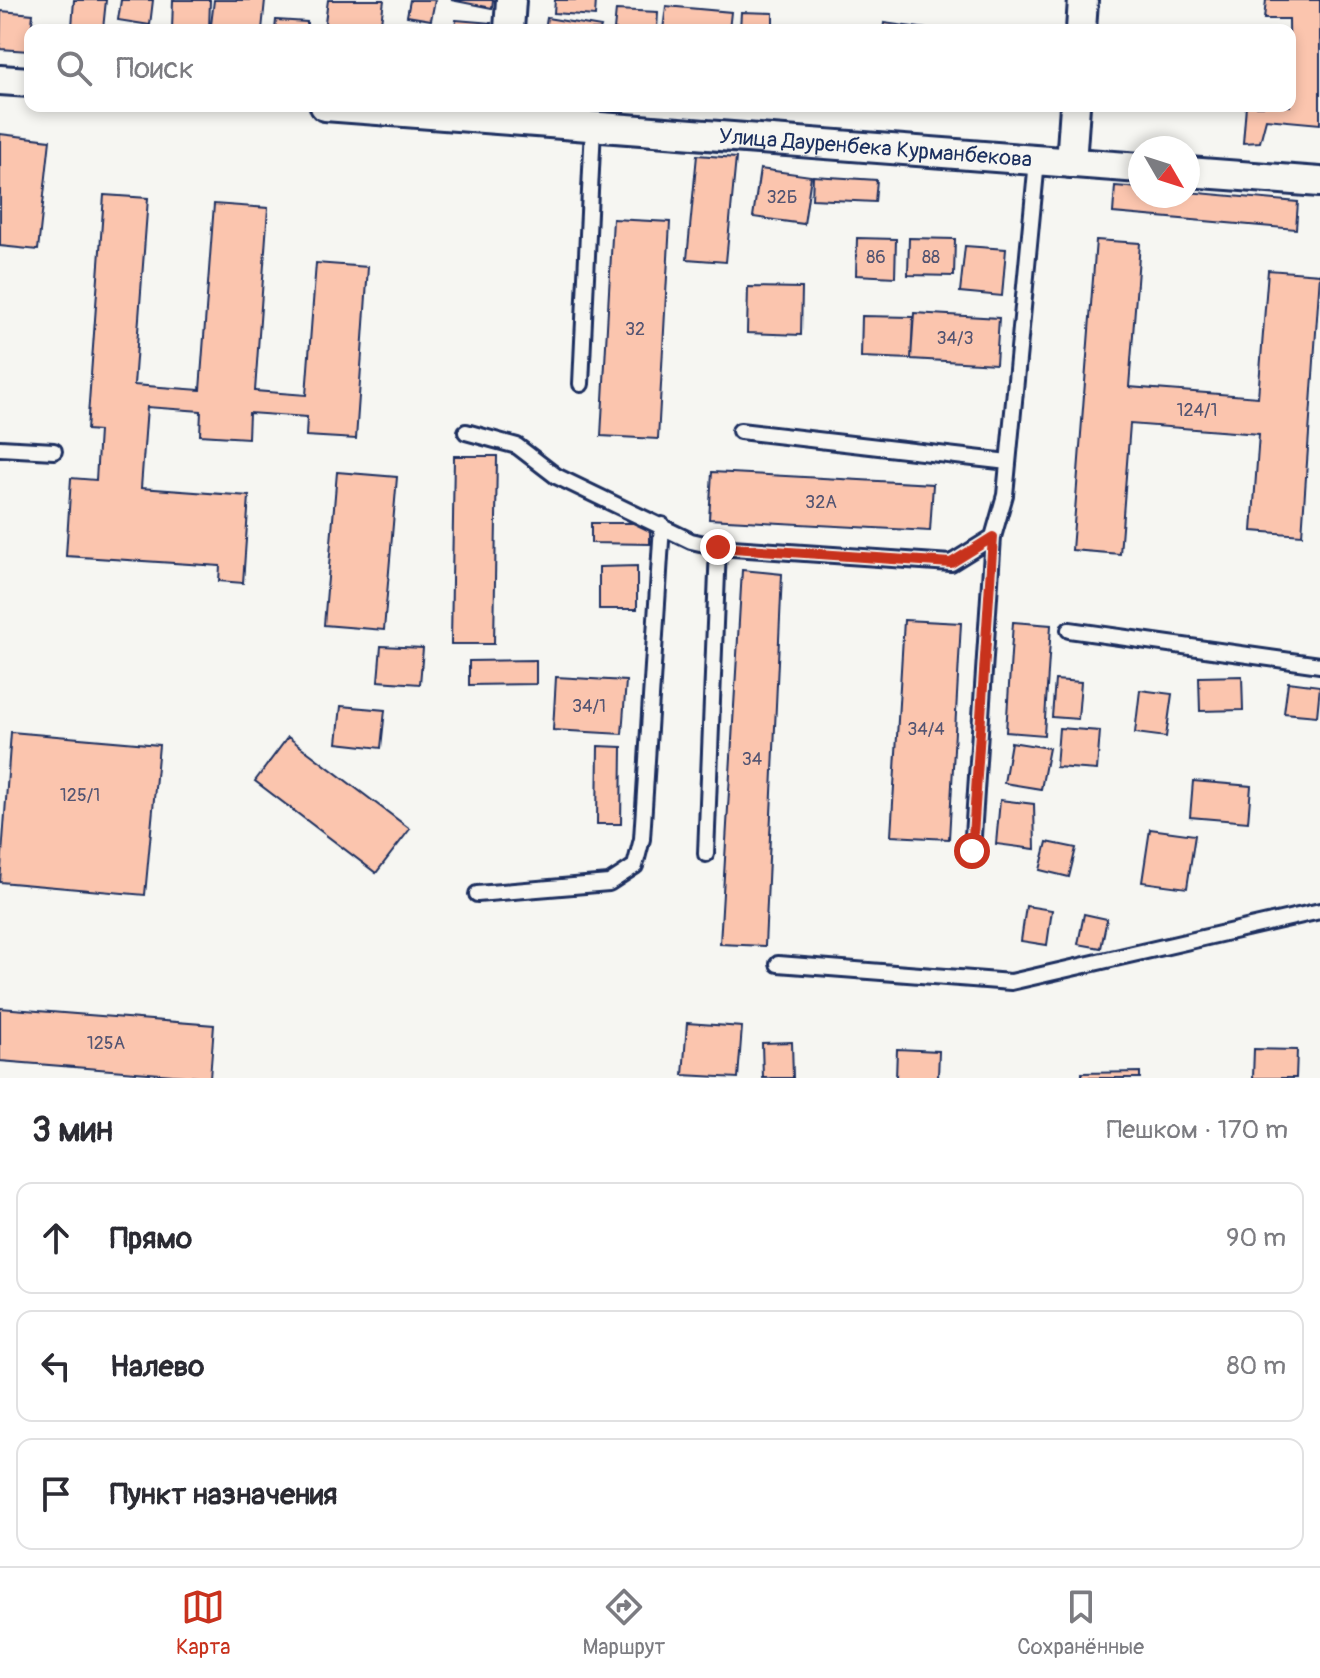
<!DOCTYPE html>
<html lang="ru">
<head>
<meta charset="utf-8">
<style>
  :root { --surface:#fff; --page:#f2f2f3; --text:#2b2b33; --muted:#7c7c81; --line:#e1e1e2; --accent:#c8321e }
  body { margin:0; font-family:Pangolin,sans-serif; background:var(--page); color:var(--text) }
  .compass { position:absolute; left:1128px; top:136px; width:72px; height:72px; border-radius:50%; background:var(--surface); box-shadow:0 4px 12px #0003; rotate:129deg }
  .stop { position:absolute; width:24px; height:24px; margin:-18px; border:6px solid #c8321e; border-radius:50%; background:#fff }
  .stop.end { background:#c8321e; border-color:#fff; box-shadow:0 2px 8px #0008 }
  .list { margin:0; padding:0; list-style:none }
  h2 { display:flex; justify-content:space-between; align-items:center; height:104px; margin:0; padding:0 32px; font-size:34px }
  h2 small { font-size:26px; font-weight:400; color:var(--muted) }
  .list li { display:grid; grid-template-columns:52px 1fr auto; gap:24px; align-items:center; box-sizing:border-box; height:112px; margin:0 16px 16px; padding:0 16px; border:2px solid var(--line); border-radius:16px }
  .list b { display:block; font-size:30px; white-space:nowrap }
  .list em { font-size:26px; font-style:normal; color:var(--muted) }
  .icon { flex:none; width:44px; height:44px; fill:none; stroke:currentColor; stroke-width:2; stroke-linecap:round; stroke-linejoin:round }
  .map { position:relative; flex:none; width:1320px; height:1078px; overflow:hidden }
  .search { position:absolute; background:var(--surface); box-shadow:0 4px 12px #0003; left:24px; right:24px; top:24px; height:88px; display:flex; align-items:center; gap:20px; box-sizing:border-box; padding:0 28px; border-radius:16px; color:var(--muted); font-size:30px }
  .sheet { height:488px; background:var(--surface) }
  nav { display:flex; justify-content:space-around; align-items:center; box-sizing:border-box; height:112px; border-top:2px solid var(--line); background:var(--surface); font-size:22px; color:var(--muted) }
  nav a { display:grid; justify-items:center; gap:4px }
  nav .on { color:var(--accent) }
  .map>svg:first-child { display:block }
</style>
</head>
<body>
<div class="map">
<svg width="1320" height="1078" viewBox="0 0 1320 1078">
  <rect width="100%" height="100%" fill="#f6f6f2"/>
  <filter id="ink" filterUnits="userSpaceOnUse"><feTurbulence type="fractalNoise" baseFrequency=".0125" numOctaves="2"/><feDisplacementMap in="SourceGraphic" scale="16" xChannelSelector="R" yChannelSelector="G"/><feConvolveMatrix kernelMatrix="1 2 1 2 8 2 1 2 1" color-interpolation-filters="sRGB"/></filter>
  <g filter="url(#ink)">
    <path fill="#fbc5ae" stroke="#1b2f5e" stroke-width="2" d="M 74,0 L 106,0 L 103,29 L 72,27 Z
      M 121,0 L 153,0 L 150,25 L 118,20 Z
      M 173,0 L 210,0 L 209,30 L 172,30 Z
      M 214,0 L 265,0 L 262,30 L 211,25 Z
      M 328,0 L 384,0 L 380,30 L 324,30 Z
      M 410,0 L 435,0 L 431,20 L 407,16 Z
      M 451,0 L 493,0 L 492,8 Z
      M 555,0 L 596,0 L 595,16 L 554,13 Z
      M 1266,0 L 1320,0 L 1320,124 L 1266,119 L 1260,142 L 1243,143 L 1246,106 L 1290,106 L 1289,19 L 1264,19 Z
      M 666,6 L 731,12 L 729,30 L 663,30 Z
      M 616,10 L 658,12 L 657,30 L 614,30 Z
      M 1,11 L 33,14 L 29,51 L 0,49 Z
      M 741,12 L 773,13 L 773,30 L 740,30 Z
      M 547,18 L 601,27 L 600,30 L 545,30 Z
      M 276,20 L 307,22 L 307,30 L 275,30 Z
      M 456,20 L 491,23 L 490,30 L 455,30 Z
      M 884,23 L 934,30 L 883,30 Z
      M 0,134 L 50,140 L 38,250 L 0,246 Z
      M 697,155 L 736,158 L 726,262 L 687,259 Z
      M 760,169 L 811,176 L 804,224 L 753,217 Z
      M 813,176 L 877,180 L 875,202 L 812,199 Z
      M 1115,186 L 1140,188 L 1140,196 L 1188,196 L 1188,192 L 1298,202 L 1296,229 L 1113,213 Z
      M 104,195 L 148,198 L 134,385 L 200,390 L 214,204 L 268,208 L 255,391 L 306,395 L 316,263 L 368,267 L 356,439 L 306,436 L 307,417 L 249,413 L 248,438 L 200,435 L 201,411 L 147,407 L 141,488 L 249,496 L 243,583 L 219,581 L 220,566 L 66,556 L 71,478 L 96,480 L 99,431 L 87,430 Z
      M 613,219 L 670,222 L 658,439 L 601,436 Z
      M 857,238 L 896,239 L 895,277 L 856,275 Z
      M 909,238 L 955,239 L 954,276 L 908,275 Z
      M 1096,240 L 1140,243 L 1129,387 L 1258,397 L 1268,270 L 1320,274 L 1302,535 L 1252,531 L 1259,434 L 1130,424 L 1120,554 L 1072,550 Z
      M 965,246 L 1006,249 L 1002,296 L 960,292 Z
      M 748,287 L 802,288 L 801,335 L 747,333 Z
      M 914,313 L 999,318 L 996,364 L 911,359 Z
      M 862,316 L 913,317 L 911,359 L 861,357 Z
      M 454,456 L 497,456 L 494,644 L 451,644 Z
      M 337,472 L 397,477 L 384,630 L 324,625 Z
      M 712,472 L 933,484 L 930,531 L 709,519 Z
      M 591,523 L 650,523 L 650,544 L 591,543 Z
      M 637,566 L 637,609 L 599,609 L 599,567 Z
      M 742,570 L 782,574 L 765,946 L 720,944 Z
      M 904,620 L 961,623 L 949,839 L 891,836 Z
      M 1013,622 L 1051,625 L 1044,735 L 1006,732 Z
      M 381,646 L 423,648 L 420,684 L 378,681 Z
      M 536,660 L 536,684 L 469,685 L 469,661 Z
      M 1242,676 L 1243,710 L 1200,711 L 1199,677 Z
      M 556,677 L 626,681 L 622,734 L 553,730 Z
      M 1055,680 L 1081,682 L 1078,719 L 1052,717 Z
      M 1288,682 L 1320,686 L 1317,716 L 1284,713 Z
      M 1140,690 L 1172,694 L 1166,737 L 1135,733 Z
      M 341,706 L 385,710 L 381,748 L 337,743 Z
      M 1059,728 L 1100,731 L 1097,770 L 1056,767 Z
      M 11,732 L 159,745 L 145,895 L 0,882 Z
      M 288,737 L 410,829 L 376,873 L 255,781 Z
      M 1011,742 L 1049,748 L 1041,789 L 1004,783 Z
      M 598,746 L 622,747 L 621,824 L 597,824 Z
      M 1193,781 L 1251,786 L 1248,822 L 1190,817 Z
      M 1000,800 L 1034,804 L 1035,849 L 996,844 Z
      M 1150,829 L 1195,835 L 1187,888 L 1142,882 Z
      M 1047,842 L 1076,848 L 1069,877 L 1040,870 Z
      M 1026,906 L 1052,910 L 1047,945 L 1021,941 Z
      M 1084,914 L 1107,919 L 1101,948 L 1078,944 Z
      M 0,1008 L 214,1025 L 210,1078 L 0,1061 Z
      M 687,1023 L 742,1027 L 738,1078 L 683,1075 Z
      M 792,1042 L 793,1078 L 763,1078 L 762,1043 Z
      M 897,1049 L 939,1051 L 938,1078 L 896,1078 Z
      M 1254,1049 L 1297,1050 L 1296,1078 L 1253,1078 Z
      M 1140,1072 L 1140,1078 L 1082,1078 L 1082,1073 Z"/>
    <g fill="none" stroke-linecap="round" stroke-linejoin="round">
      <g stroke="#1b2f5e" stroke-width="20">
        <path id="lane" d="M 581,384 L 593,127
          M 740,431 L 1008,462
          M 466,432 L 517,446 L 556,476 L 691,541 L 718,547 L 951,563 L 993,537 L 1005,495 L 1037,161
          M 0,448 L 54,451
          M 1069,630 L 1320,665
          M 972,851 L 993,537
          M 706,854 L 718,547
          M 477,894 L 609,883 L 635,866 L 642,839 L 662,525
          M 778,964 L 1011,982 L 1320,911"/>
      </g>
      <g stroke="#1b2f5e" stroke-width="34">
        <g id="street">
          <path d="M 509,30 L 511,0"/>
          <path d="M 1081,30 L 1083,0"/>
          <path d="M 0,80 L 30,82"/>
          <path id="s1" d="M 325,106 L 1140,168"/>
          <path d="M 1071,163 L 1075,106"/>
          <path d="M 1188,172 L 1320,182"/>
        </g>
      </g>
      <use href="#lane" stroke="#f6f6f2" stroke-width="14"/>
      <use href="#street" stroke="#f6f6f2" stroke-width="28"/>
    </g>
  </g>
  <g fill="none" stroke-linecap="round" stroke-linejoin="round" filter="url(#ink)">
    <path stroke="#c8321e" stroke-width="10" d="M 718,547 L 951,563 L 993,537 L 972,851"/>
  </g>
  <g text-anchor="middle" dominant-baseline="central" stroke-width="8" stroke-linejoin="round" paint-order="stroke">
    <g font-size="18" fill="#535472">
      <text x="782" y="197">32Б</text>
      <text x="876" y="257">86</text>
      <text x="931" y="257">88</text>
      <text x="635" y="329">32</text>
      <text x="955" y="338">34/3</text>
      <text x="1197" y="410">124/1</text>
      <text x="821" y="502">32А</text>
      <text x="589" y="706">34/1</text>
      <text x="926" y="729">34/4</text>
      <text x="752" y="759">34</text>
      <text x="80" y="795">125/1</text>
      <text x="106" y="1043">125А</text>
    </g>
    <g font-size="22" fill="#1b2f5e" stroke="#f6f6f2">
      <text stroke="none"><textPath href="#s1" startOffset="552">Улица Дауренбека Курманбекова</textPath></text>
    </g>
  </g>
</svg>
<svg class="compass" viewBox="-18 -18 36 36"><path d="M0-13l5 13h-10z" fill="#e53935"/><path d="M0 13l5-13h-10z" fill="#7c7c81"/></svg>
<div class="stop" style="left:972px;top:851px"></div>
<div class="stop end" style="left:718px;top:547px"></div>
<div class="search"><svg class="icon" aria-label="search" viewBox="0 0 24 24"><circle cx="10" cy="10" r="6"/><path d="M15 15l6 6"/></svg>Поиск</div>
</div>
<section class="sheet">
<h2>3 мин<small>Пешком · 170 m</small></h2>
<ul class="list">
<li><svg class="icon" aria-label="ahead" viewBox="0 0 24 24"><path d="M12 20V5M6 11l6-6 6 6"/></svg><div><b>Прямо</b></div><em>90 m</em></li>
<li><svg class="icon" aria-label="left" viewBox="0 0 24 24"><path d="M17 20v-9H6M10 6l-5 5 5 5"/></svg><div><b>Налево</b></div><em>80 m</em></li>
<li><svg class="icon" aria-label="arrive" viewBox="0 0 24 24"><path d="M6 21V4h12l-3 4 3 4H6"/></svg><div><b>Пункт назначения</b></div></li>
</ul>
</section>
<nav>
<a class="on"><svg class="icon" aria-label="map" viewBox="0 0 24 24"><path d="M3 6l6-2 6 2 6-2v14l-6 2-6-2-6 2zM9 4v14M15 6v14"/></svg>Карта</a>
<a><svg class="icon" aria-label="directions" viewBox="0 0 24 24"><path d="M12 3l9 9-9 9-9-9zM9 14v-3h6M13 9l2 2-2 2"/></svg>Маршрут</a>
<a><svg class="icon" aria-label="saved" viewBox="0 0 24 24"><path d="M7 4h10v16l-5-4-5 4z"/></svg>Сохранённые</a>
</nav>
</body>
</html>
